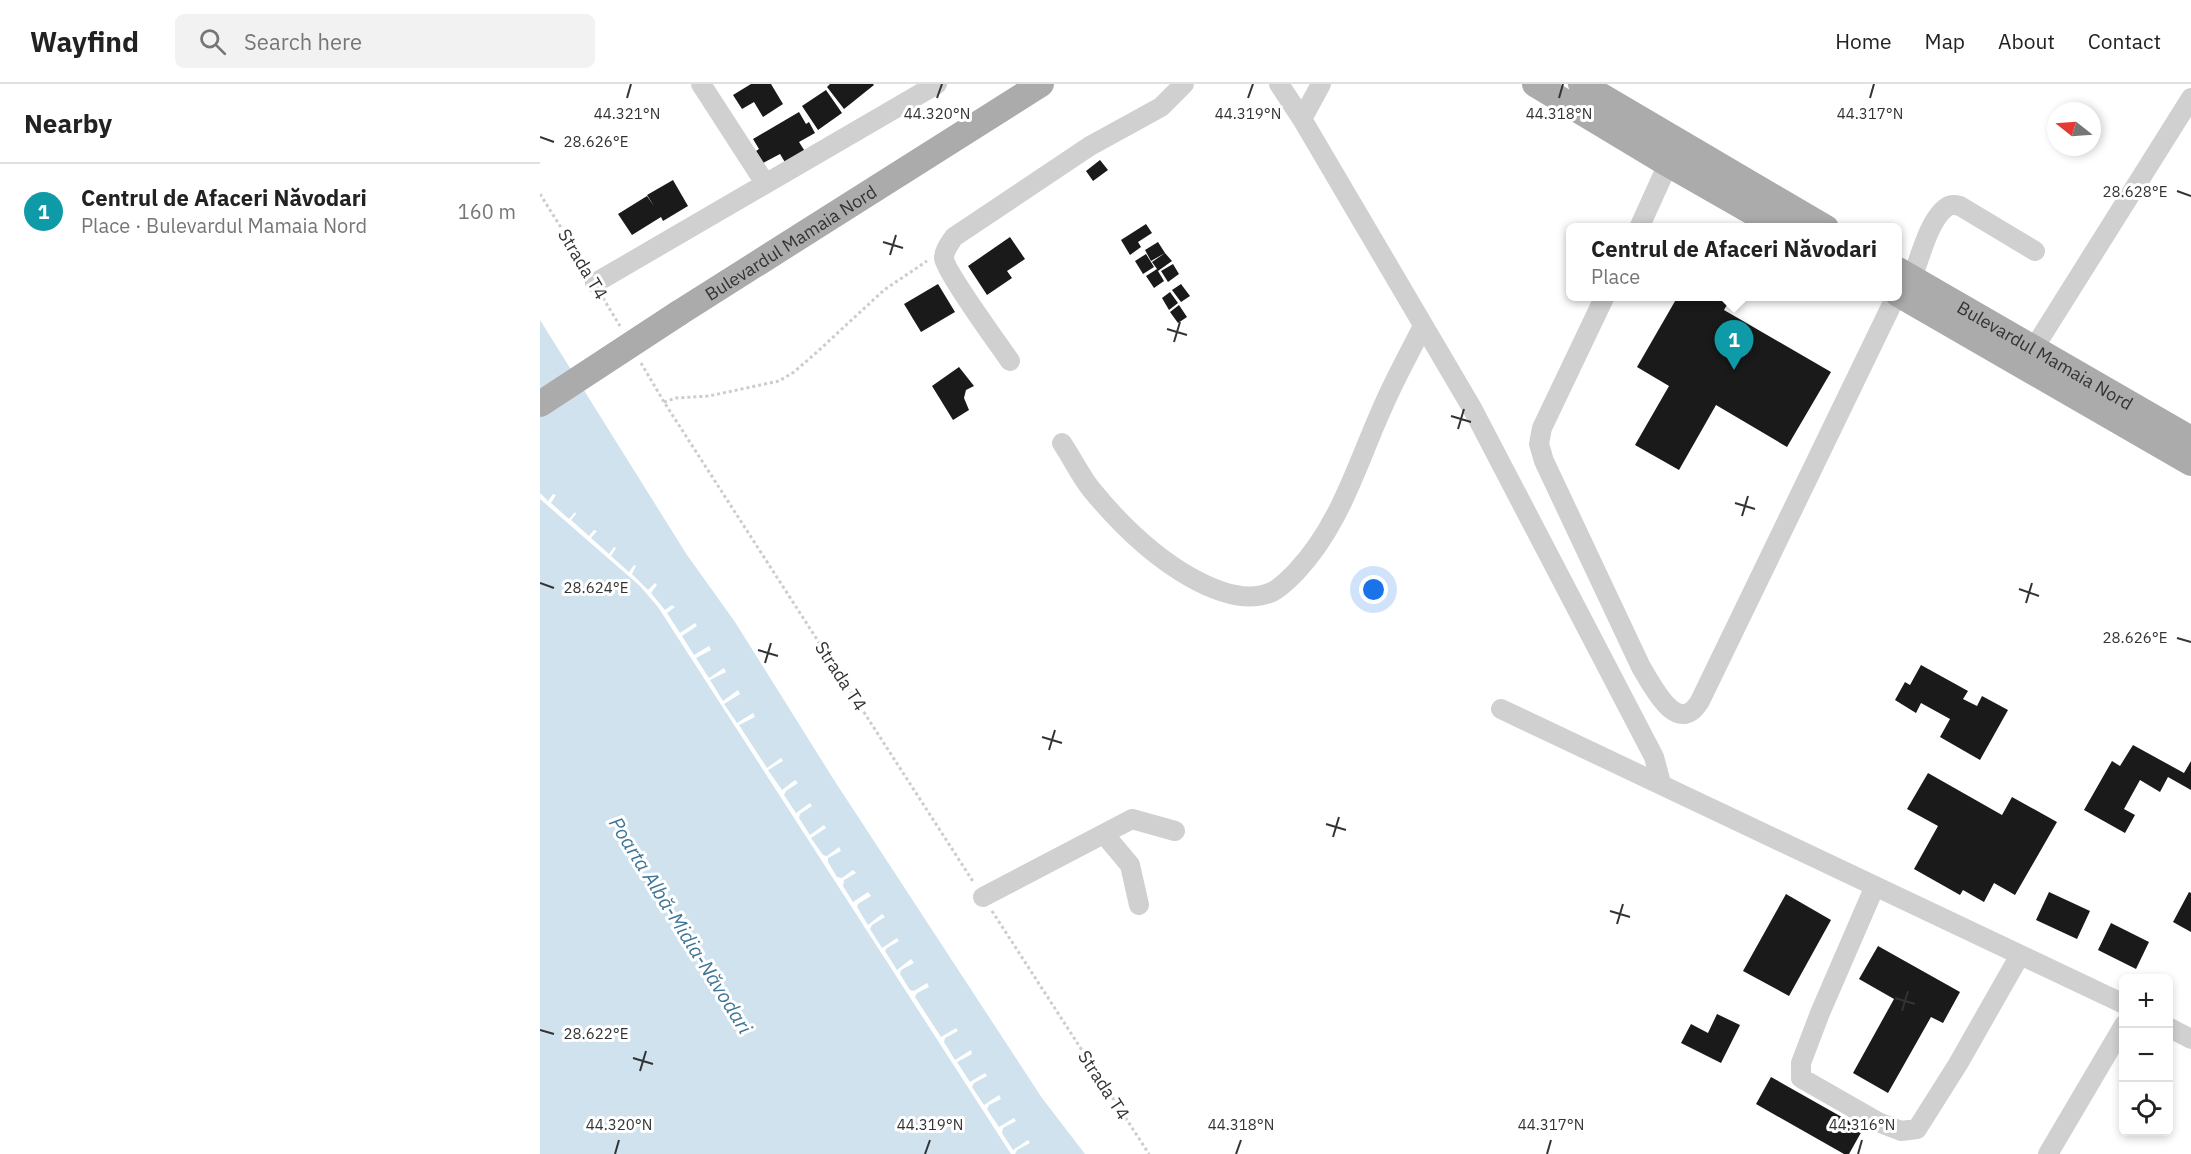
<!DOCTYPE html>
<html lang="en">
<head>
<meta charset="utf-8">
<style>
  :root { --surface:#fff; --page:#f2f2f2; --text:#222; --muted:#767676; --line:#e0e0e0; --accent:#db2777 }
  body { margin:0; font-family:"IBM Plex Sans",sans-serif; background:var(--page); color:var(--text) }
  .controls { position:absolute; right:18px; bottom:18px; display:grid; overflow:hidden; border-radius:9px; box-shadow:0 3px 9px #0003 }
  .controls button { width:54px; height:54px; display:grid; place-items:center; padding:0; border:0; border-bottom:2px solid var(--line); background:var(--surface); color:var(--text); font:30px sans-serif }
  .compass { position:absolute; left:1507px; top:18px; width:54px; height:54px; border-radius:50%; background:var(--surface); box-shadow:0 3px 9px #0003; rotate:287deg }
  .you { position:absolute; left:834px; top:506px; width:21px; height:21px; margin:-15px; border:4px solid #fff; border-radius:50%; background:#1a73e8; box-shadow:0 0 0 9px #1a73e833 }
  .badge { display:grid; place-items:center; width:39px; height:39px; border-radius:50%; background:var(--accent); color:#fff; font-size:20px; font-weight:700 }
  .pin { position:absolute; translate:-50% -50px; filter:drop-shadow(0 2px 3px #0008) }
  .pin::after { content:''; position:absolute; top:32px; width:21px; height:18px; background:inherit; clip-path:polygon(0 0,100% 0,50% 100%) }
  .popup { position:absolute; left:1026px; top:139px; width:336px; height:78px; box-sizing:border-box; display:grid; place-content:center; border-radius:9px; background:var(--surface); filter:drop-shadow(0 2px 4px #0005); font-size:20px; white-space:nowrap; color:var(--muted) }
  .popup b { font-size:22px; color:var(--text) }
  .popup::after { content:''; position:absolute; left:50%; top:100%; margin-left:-12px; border:12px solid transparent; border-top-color:var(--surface) }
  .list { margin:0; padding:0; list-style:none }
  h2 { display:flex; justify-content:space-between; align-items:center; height:78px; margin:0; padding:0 24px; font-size:26px }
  h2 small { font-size:20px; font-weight:400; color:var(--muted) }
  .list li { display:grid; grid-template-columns:39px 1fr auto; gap:18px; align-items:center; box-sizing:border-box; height:96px; padding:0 24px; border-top:2px solid var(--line) }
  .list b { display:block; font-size:22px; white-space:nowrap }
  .list p { margin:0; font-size:20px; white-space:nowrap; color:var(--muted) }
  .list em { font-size:20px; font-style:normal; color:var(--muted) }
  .icon { flex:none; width:33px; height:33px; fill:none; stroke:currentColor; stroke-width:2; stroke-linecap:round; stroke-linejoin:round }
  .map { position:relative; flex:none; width:1651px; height:1070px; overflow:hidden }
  header { display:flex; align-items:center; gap:36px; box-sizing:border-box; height:84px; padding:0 30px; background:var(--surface); border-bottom:2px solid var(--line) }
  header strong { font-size:28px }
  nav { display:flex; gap:33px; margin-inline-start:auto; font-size:21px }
  .search { width:420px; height:54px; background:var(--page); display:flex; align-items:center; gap:15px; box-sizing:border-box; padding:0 21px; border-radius:9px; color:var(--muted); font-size:22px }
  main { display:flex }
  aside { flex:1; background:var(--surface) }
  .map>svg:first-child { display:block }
</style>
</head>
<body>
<header>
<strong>Wayfind</strong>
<div class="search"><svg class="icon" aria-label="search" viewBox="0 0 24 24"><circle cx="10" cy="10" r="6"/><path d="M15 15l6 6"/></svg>Search here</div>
<nav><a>Home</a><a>Map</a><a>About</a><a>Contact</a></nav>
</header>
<main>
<aside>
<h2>Nearby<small></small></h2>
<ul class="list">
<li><span class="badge" style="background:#0f9aa8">1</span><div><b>Centrul de Afaceri Năvodari</b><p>Place · Bulevardul Mamaia Nord</p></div><em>160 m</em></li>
</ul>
</aside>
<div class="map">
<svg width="1651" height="1070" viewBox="0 0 1651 1070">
  <rect width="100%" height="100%" fill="#fff"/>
  <path fill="#cfe2ee" d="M 0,236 L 147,471 L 195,538 L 294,696 L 502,1014 L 545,1070 L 475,1070 L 477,1066 L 490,1059 L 488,1056 L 473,1066 L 462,1049 L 463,1044 L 476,1037 L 474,1034 L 459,1043 L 447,1025 L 449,1021 L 461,1015 L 459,1011 L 444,1021 L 432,1003 L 434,999 L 447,992 L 445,989 L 430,998 L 417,978 L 432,970 L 431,966 L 415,976 L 404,958 L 405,954 L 418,947 L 416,944 L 401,953 L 375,913 L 377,909 L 389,903 L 387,899 L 374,907 L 370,906 L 360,890 L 361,886 L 374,879 L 371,875 L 357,886 L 345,867 L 347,864 L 359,857 L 357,854 L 342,864 L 330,845 L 332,841 L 345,833 L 342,830 L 328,841 L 317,823 L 318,820 L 331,812 L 328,808 L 313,818 L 303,802 L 304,796 L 316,789 L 313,786 L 302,794 L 297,793 L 288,778 L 288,774 L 301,767 L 299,763 L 287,772 L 283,771 L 271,754 L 286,744 L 284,741 L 270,751 L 259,734 L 260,730 L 272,722 L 270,719 L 256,729 L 244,711 L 246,707 L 258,699 L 255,696 L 242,706 L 228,686 L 243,677 L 241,674 L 227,684 L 199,641 L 215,633 L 213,629 L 197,639 L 184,620 L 200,610 L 198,606 L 183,617 L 170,596 L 186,588 L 184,584 L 169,594 L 156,574 L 171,566 L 169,562 L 154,571 L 142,552 L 157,542 L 155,539 L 140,549 L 127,529 L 135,523 L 132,521 L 125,526 L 111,509 L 117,501 L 115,499 L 108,506 L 92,490 L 96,482 L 94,481 L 89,488 L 71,472 L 76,464 L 74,463 L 69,470 L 51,454 L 57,447 L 54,446 L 49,452 L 31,436 L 36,430 L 35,428 L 29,435 L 11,419 L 16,411 L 13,410 L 8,417 L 0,409 Z
    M 0,415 L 100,502 L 118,523 L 471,1070 L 0,1070 Z"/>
  <path fill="#1a1a1a" d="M 211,0 L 231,0 L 243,20 L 223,33 L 214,18 L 202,25 L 193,11 Z
    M 290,0 L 333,0 L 334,1 L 304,25 L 287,3 Z
    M 286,6 L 302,29 L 278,46 L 262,22 Z
    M 259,28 L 266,40 L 269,38 L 275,49 L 259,58 L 266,69 L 246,80 L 240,70 L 223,79 L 216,67 L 219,65 L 213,55 Z
    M 560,76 L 568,86 L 553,97 L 546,87 Z
    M 133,96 L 148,122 L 123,137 L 121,133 L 92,151 L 78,130 L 107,112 L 114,122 L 107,111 Z
    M 606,140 L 612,149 L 598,158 L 601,163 L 590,171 L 581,156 Z
    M 470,153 L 485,175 L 467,187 L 472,194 L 447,211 L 428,182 Z
    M 618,158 L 625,169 L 611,177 L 605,166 Z
    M 625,169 L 632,177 L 618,187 L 624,197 L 614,204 L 606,192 L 617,185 L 612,178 Z
    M 606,170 L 614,183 L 603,190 L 595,177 Z
    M 633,180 L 639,190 L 628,198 L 621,187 Z
    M 398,200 L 415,228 L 381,248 L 364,220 Z
    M 641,200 L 650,212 L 641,218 L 632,206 Z
    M 630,208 L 638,219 L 629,226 L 622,214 Z
    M 1138,212 L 1192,212 L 1184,226 L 1291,288 L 1247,363 L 1176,321 L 1139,386 L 1095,361 L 1129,302 L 1097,283 Z
    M 639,221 L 647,233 L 638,239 L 630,228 Z
    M 419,283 L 434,302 L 426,306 L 424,314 L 429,326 L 413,336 L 392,302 Z
    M 1381,581 L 1428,607 L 1423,615 L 1437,622 L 1442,612 L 1468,626 L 1440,676 L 1400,653 L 1410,635 L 1381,619 L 1376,629 L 1355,616 L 1365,598 L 1370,601 Z
    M 1593,661 L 1644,689 L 1651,677 L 1651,706 L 1628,693 L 1620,708 L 1600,696 L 1584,725 L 1595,731 L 1585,749 L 1544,726 L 1572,677 L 1580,682 Z
    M 1388,689 L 1462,731 L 1472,713 L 1517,738 L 1475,811 L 1454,799 L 1444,818 L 1423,806 L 1420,811 L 1374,785 L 1398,742 L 1367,725 Z
    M 1509,808 L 1550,827 L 1537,855 L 1496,836 Z
    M 1649,808 L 1651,809 L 1651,848 L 1633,838 Z
    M 1246,810 L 1291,836 L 1249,912 L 1203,887 Z
    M 1571,839 L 1609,858 L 1596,885 L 1558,866 Z
    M 1338,862 L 1420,908 L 1403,939 L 1391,933 L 1348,1009 L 1313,989 L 1354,915 L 1319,895 Z
    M 1177,930 L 1200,941 L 1181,979 L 1141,959 L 1151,940 L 1168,949 Z
    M 1231,993 L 1323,1045 L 1309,1070 L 1304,1070 L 1216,1020 Z"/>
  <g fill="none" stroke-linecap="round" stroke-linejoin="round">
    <path stroke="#cdcdcd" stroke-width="3" stroke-dasharray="3 3" stroke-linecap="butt" d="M 0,110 L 47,185
      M 63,214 L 80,242
      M 101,279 L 124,318 L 434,799
      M 124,318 L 136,314 L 169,312 L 239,297 L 254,288 L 277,268 L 344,206 L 387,177
      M 452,827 L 609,1070"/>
    <path stroke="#d0d0d0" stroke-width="20" d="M 161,0 L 225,99
      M 739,0 L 762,35 L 932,324 L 1114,673 L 1121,699
      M 762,35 L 781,0
      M 1099,144 L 1128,80
      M 1372,195 C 1379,176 1390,133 1407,123 C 1411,120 1416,121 1420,122 L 1495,167
      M 55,199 L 397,0
      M 1065,212 L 1002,344 L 999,360 L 1004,377 L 1101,583 C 1113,603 1138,654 1160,617 L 1356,212
      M 1494,264 L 1651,14
      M 470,277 C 459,261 405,187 404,174 C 404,166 410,159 414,153 L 550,62 L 621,23 L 644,0
      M 522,359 C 532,374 540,391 551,405 C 578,438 613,472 650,493 C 673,506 705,520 732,508 C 742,503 749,495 756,488 C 799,443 816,383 841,327 C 853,298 869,270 883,242
      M 961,625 L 1584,920
      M 564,750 L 590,781 L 599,821
      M 1335,802 L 1280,929 L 1261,979 L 1261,994 L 1338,1038 L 1361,1047 L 1377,1045 L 1418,980 L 1480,871
      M 443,813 L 592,735 L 635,747
      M 1628,943 L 1651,955
      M 1508,1070 L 1584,941"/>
    <g stroke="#ababab" stroke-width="26">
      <path d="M 995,0 L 1128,80 L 1240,144"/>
      <path d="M 1041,0 L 1286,144"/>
      <path id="s1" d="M 1358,186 L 1651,355"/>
      <path d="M 1358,210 L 1651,379"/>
      <path id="s2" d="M 139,229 L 501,0"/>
    </g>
    <path stroke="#ababab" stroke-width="26" d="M 0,320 L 139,229"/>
  </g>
  <path fill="none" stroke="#333" stroke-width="2" d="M 87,14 L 91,0M 397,14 L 402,0M 708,14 L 713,0M 1019,14 L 1023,0M 1330,14 L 1334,0M 0,53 L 14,58M 1637,107 L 1651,112M 343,158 L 363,164M 350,171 L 356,151M 627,245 L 647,251M 634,258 L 640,238M 911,332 L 931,338M 918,345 L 924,325M 1195,419 L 1215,425M 1202,432 L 1208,412M 0,499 L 14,504M 1479,505 L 1499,512M 1486,519 L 1492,499M 1637,554 L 1651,558M 218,566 L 238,572M 225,579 L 231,559M 502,653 L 522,659M 509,666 L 515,646M 786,740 L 806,746M 793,753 L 799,733M 1070,827 L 1090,833M 1077,840 L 1083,820M 1355,914 L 1375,920M 1362,927 L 1368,907M 0,946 L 14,950M 93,974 L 113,980M 100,987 L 106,967M 75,1070 L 79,1056M 385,1070 L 390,1056M 696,1070 L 701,1056M 1007,1070 L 1011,1056M 1318,1070 L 1322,1056"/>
  <g text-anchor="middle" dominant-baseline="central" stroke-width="6" stroke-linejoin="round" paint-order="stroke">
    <g font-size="18" fill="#333" stroke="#fff">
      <text stroke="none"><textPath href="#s2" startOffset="132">Bulevardul Mamaia Nord</textPath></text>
      <text transform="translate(43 180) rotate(59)">Strada T4</text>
      <text stroke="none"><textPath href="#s1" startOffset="170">Bulevardul Mamaia Nord</textPath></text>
      <text transform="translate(301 592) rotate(57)">Strada T4</text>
      <text transform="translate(564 1001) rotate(57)">Strada T4</text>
    </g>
    <g font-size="20" font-style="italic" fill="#3f7597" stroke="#fff">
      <text transform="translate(141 841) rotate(58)">Poarta Albă-Midia-Năvodari</text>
    </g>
  </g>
  <g font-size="15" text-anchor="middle" fill="#333" stroke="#fff" stroke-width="6" stroke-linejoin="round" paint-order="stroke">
    <text x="87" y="35">44.321°N</text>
    <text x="397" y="35">44.320°N</text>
    <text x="708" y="35">44.319°N</text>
    <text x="1019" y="35">44.318°N</text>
    <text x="1330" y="35">44.317°N</text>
    <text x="56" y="63">28.626°E</text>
    <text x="1595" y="113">28.628°E</text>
    <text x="56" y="509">28.624°E</text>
    <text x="1595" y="559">28.626°E</text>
    <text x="56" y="955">28.622°E</text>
    <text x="79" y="1046">44.320°N</text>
    <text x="390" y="1046">44.319°N</text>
    <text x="701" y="1046">44.318°N</text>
    <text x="1011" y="1046">44.317°N</text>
    <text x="1322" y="1046">44.316°N</text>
  </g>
</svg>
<div class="controls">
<button>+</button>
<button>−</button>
<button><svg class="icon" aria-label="locate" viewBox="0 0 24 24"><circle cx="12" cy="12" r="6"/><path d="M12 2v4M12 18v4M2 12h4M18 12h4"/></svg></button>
</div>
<svg class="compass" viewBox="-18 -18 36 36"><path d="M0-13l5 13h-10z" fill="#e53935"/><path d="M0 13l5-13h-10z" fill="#767676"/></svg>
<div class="you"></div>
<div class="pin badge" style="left:1194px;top:286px;background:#0f9aa8">1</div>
<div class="popup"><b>Centrul de Afaceri Năvodari</b>Place</div>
</div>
</main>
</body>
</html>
